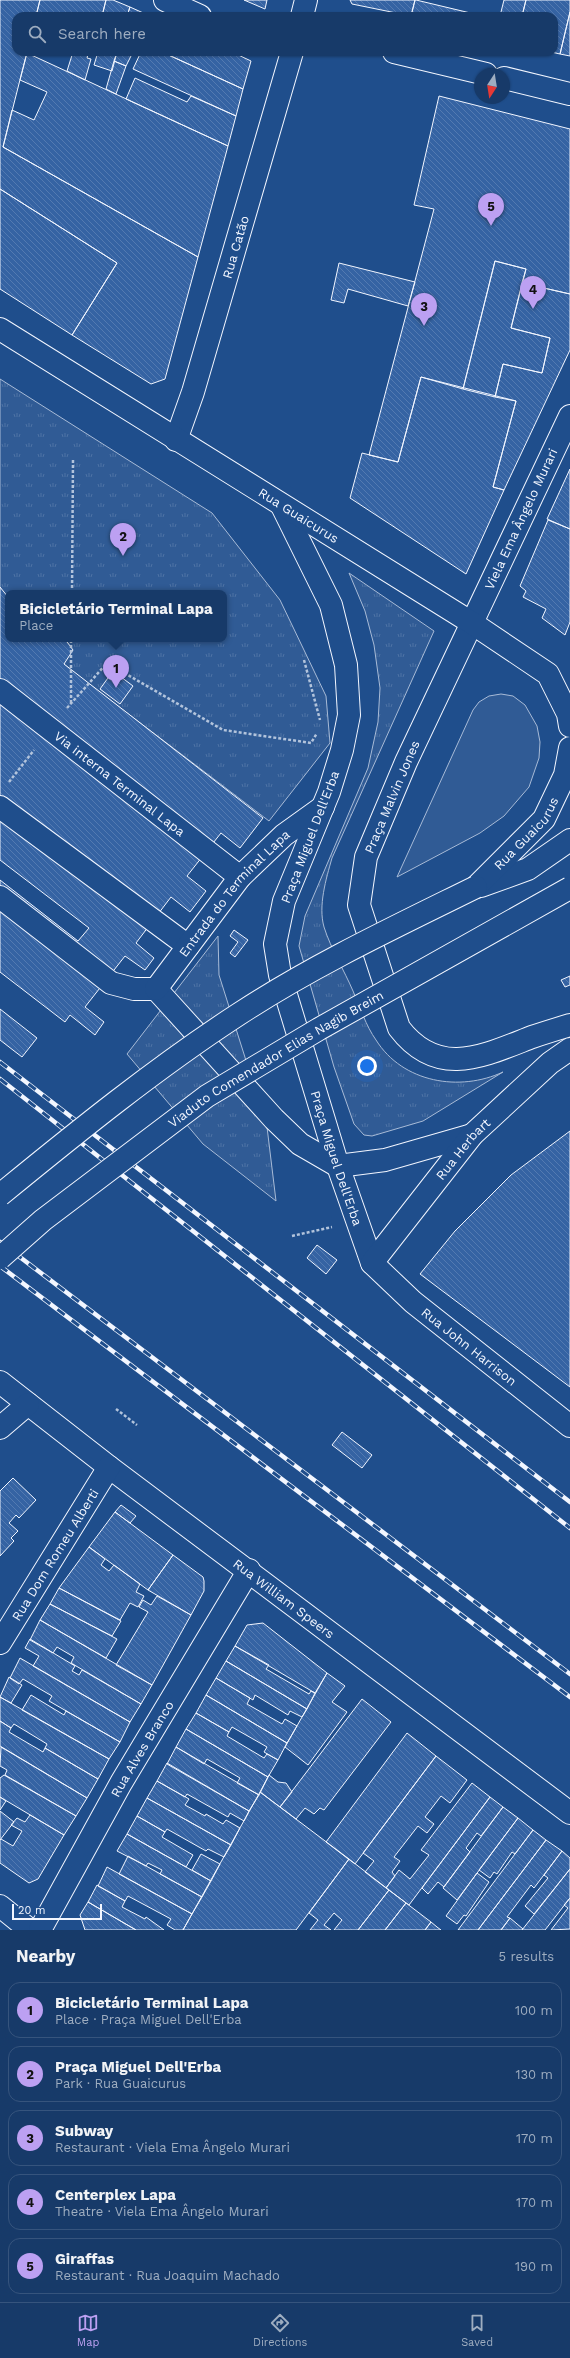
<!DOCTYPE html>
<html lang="en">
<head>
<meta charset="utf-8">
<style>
  :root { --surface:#173a69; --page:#20416f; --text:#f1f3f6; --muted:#9eadc0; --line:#36547d; --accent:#bca0f2 }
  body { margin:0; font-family:"Work Sans",sans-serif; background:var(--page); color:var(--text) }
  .compass { position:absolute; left:474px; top:68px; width:36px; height:36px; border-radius:50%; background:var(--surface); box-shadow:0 1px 3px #0004; rotate:192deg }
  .scale { position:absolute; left:12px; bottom:10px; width:90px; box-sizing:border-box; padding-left:4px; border:2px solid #f2f6ff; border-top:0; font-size:11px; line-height:14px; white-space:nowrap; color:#f2f6ff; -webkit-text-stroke:3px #1f4e8c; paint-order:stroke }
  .you { position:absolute; left:367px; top:1066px; width:14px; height:14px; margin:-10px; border:3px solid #fff; border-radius:50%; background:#1a73e8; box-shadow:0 0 0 6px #1a73e833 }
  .badge { display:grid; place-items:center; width:26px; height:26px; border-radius:50%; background:var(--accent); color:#111; font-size:13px; font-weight:700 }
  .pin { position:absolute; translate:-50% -33px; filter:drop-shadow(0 1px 2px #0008) }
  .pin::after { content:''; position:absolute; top:21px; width:14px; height:12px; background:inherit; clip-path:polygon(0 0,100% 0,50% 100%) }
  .popup { position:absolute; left:5px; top:590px; width:222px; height:52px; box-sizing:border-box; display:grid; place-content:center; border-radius:8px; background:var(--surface); filter:drop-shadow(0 1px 3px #0005); font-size:13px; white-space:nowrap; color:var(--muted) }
  .popup b { font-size:15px; color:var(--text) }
  .popup::after { content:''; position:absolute; left:50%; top:100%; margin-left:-8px; border:8px solid transparent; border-top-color:var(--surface) }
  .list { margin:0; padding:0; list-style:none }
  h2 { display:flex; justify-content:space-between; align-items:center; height:52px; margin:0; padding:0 16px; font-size:17px }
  h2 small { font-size:13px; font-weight:400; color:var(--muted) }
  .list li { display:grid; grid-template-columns:26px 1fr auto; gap:12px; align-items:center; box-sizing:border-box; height:56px; margin:0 8px 8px; padding:0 8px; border:1px solid var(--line); border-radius:12px }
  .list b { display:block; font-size:15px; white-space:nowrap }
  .list p { margin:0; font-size:13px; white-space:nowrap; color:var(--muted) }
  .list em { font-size:13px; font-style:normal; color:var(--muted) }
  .icon { flex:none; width:22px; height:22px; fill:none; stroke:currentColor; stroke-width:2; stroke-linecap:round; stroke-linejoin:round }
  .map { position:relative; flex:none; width:570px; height:1930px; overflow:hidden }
  .search { position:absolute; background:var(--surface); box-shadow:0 1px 3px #0004; left:12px; right:12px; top:12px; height:44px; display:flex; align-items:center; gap:10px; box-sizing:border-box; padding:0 14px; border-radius:12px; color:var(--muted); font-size:15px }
  .sheet { height:372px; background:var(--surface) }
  nav { display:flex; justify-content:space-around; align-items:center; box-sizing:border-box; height:56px; border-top:1px solid var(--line); background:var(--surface); font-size:11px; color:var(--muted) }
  nav a { display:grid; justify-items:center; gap:2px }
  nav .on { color:var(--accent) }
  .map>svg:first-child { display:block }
</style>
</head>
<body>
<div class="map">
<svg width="570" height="1930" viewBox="0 0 570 1930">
  <defs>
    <pattern id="park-tufts" width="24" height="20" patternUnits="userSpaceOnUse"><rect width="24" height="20" fill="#305b95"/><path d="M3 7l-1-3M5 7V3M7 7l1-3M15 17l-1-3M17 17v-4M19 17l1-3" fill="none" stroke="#4e73a5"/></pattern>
    <pattern id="building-back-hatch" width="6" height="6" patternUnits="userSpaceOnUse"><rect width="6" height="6" fill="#3563a3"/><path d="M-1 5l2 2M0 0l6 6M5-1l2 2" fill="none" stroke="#537ab1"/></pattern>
  </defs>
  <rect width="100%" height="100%" fill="#1f4e8c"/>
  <path fill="#305b95" stroke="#a8bbd7" d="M 501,694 L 513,696 L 525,705 L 537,726 L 540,742 L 539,758 L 529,787 L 504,816 L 480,833 L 397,877 L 473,710 L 479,702 L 489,696 Z"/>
  <path fill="url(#park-tufts)" stroke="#a8bbd7" d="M 0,379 L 212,513 L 280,600 L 326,696 L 330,743 L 269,821 L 30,639 L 224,639 L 224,593 L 8,593 L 8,622 L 0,616 Z
    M 349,573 L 434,631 L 332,858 C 326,879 318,906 324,927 C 331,949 344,970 353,991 C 360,1007 366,1026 376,1040 C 403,1083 460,1092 503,1072 L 423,1121 L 372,1136 L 364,1135 L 354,1124 L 334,1067 L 299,946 L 305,916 L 368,768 L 378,722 L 380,688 L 374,645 L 365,611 Z
    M 218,936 L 219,975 L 267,1127 L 276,1201 L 203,1144 L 127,1054 Z"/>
  <path fill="url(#building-back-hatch)" stroke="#f2f6ff" d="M 0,0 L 40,0 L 36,16 L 16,16 L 16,52 L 27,52 L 3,147 L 198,257 L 165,379 L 151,384 L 72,335 L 117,263 L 0,189 Z
    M 40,0 L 106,0 L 102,16 L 36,16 Z
    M 106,0 L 113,0 L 130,7 L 127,16 L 102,16 Z
    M 244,0 L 267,0 L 265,9 Z
    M 350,0 L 415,0 L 411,16 L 352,4 Z
    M 415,0 L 416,0 L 483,16 L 411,16 Z
    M 504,0 L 526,0 L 522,16 L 500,16 Z
    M 526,0 L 570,0 L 570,12 L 560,54 L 551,52 L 554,52 L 554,16 L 522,16 Z
    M 130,7 L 150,16 L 127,16 Z
    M 570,12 L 570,56 L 560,54 Z
    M 73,52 L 89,52 L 87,58 L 91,59 L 85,80 L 67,71 Z
    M 98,52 L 117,52 L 112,71 L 94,65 Z
    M 117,52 L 133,52 L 126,66 L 114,61 Z
    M 141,52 L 162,52 L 243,89 L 236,116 L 133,69 Z
    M 162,52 L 232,52 L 251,61 L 243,89 Z
    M 27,53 L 228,146 L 198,257 L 3,147 L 12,110 L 34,120 L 47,92 L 20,80 Z
    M 114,61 L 126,66 L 116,94 L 106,89 Z
    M 135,78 L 187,102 L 191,96 L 236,116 L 228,146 L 126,99 Z
    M 439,96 L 570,129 L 570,294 L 522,283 L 526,269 L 495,261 L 463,389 L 421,377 L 398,462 L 369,455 L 434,209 L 414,205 Z
    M 0,189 L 117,263 L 72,335 L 0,289 Z
    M 495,261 L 526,269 L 511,328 L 550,338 L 542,373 L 503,364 L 495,397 L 463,389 Z
    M 339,263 L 415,282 L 408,306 L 348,289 L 344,303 L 331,300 Z
    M 522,283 L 570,294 L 570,350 L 504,490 L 493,487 L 516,401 L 495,397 L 503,364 L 542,373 L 550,338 L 511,328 Z
    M 421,377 L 516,401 L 493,487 L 504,490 L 466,574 L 350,498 L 362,453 L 398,462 Z
    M 570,469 L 570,529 L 547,519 Z
    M 548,520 L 570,529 L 570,622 L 565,635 L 542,618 L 546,609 L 523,597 L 526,591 L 520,586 Z
    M 0,587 L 8,597 L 8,639 L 65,639 L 73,650 L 64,664 L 263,818 L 240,848 L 221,833 L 187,876 L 206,891 L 190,912 L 171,897 L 136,943 L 154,958 L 145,970 L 125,956 L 85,1007 L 104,1022 L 95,1035 L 70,1015 L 65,1022 L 0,972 L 0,880 L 78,941 L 89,928 L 0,860 Z
    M 113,671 L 133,686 L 120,704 L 100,689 Z
    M 234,930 L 248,940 L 235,957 L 230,953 L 238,942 L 230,936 Z
    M 570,976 L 570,985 L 565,987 L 561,980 Z
    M 0,1009 L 37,1038 L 22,1057 L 0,1040 Z
    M 570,1131 L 570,1387 L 420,1274 L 455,1231 L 511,1175 Z
    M 317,1245 L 337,1260 L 326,1274 L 307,1258 Z
    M 342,1432 L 372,1455 L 362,1468 L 332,1445 Z
    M 13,1478 L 36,1500 L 19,1518 L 16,1515 L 9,1523 L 18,1531 L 11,1538 L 14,1541 L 0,1556 L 0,1491 Z
    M 121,1505 L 136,1516 L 130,1523 L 115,1512 Z
    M 115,1512 L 173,1555 L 148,1590 L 89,1547 Z
    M 89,1547 L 105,1559 L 101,1565 L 109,1571 L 114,1565 L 140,1584 L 136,1592 L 144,1596 L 138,1607 L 130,1603 L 120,1620 L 59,1588 Z
    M 173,1555 L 203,1577 L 204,1581 L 204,1591 L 191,1615 L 148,1590 Z
    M 59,1588 L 121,1621 L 112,1636 L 50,1604 Z
    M 157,1596 L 191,1615 L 152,1685 L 116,1665 L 148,1612 L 139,1607 L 143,1600 L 151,1605 Z
    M 50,1604 L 117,1639 L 106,1658 L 40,1620 Z
    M 40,1620 L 152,1685 L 141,1704 L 71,1663 L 74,1657 L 57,1647 L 53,1653 L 30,1640 Z
    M 263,1623 L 327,1673 L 315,1693 L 235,1646 L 247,1625 Z
    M 30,1639 L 75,1666 L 72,1671 L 79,1675 L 82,1670 L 141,1704 L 130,1722 L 33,1666 L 39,1656 L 25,1648 Z
    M 235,1646 L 269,1665 L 266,1669 L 309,1694 L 311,1691 L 315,1693 L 307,1709 L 226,1661 Z
    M 20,1658 L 130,1722 L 120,1742 L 49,1701 L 52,1696 L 23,1679 L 19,1684 L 10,1678 Z
    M 226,1661 L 307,1709 L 302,1717 L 290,1711 L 288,1715 L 255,1695 L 253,1700 L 216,1678 Z
    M 327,1673 L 345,1686 L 332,1702 L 347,1712 L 308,1765 L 285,1747 Z
    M 9,1677 L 22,1685 L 11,1703 L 0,1697 Z
    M 216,1678 L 250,1698 L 247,1704 L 282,1724 L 285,1719 L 297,1726 L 287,1743 L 206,1695 Z
    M 31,1695 L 64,1715 L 66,1711 L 120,1742 L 109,1759 L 22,1710 Z
    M 206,1695 L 287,1743 L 278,1760 L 264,1752 L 267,1747 L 232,1727 L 229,1732 L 196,1713 Z
    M 0,1697 L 109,1759 L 98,1779 L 45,1748 L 47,1744 L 14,1724 L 11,1728 L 0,1721 Z
    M 362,1699 L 391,1722 L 324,1810 L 320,1808 L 314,1814 L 305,1808 L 296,1819 L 280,1807 Z
    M 196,1713 L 229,1732 L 227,1736 L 264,1758 L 267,1754 L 278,1760 L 268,1777 L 186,1729 Z
    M 0,1721 L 11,1728 L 9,1732 L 43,1752 L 45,1748 L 98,1779 L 87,1798 L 0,1746 Z
    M 186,1729 L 268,1777 L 259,1795 L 237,1783 L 240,1778 L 207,1759 L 204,1764 L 176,1747 Z
    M 407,1733 L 436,1756 L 355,1864 L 326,1842 Z
    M 1,1747 L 87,1798 L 76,1816 L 5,1775 L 7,1770 L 0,1766 Z
    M 176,1747 L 259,1795 L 249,1811 L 167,1764 Z
    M 436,1756 L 467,1780 L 450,1803 L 441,1796 L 425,1817 L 434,1824 L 427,1833 L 418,1826 L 394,1857 L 400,1861 L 392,1872 L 395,1876 L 386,1888 L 365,1872 L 374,1861 L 363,1853 Z
    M 167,1763 L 249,1811 L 244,1821 L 230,1813 L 228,1817 L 187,1794 L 185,1797 L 157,1781 Z
    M 4,1775 L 76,1816 L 64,1835 L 0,1797 L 0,1778 Z
    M 269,1775 L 278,1782 L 286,1783 L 292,1792 L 280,1807 L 260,1792 Z
    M 157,1781 L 189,1799 L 185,1805 L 205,1816 L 206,1814 L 223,1824 L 226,1820 L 240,1828 L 231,1845 L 147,1798 Z
    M 472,1783 L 490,1797 L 409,1905 L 386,1888 L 399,1870 L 410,1879 L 429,1855 L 421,1850 Z
    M 260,1792 L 349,1859 L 296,1930 L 183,1930 Z
    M 0,1797 L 6,1801 L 0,1810 Z
    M 490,1797 L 503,1807 L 481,1836 L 477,1833 L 466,1848 L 470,1852 L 444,1887 L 438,1882 L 428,1894 L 422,1888 Z
    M 147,1798 L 231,1845 L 224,1857 L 208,1849 L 206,1851 L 167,1829 L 165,1832 L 137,1816 Z
    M 503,1807 L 518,1818 L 457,1900 L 443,1888 Z
    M 0,1811 L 14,1822 L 0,1840 Z
    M 30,1815 L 64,1835 L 38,1879 L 29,1883 L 0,1863 L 0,1840 L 1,1839 L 13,1846 L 22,1831 L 11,1825 L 17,1818 L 25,1822 Z
    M 137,1816 L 165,1832 L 162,1837 L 193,1855 L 186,1867 L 127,1834 Z
    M 518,1818 L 533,1830 L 515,1854 L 512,1852 L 497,1874 L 494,1872 L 490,1878 L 479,1870 Z
    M 533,1830 L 546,1840 L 478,1930 L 458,1930 Z
    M 127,1834 L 211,1881 L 202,1897 L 160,1874 L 162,1870 L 148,1863 L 146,1866 L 117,1851 Z
    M 546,1840 L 562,1851 L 534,1888 L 531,1885 L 507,1917 L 510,1918 L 501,1930 L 478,1930 Z
    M 562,1851 L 570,1858 L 570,1869 L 534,1914 L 525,1906 L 548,1878 L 544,1875 Z
    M 201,1854 L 220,1864 L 211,1881 L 192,1870 Z
    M 128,1856 L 202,1897 L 192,1914 L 119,1874 Z
    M 349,1859 L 389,1890 L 358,1930 L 334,1930 L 342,1920 L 334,1913 L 324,1925 L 331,1930 L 310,1930 L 318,1920 L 309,1913 Z
    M 107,1867 L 192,1914 L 183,1930 L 175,1930 L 167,1925 L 171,1919 L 128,1896 L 125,1901 L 98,1886 Z
    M 570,1869 L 570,1898 L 545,1930 L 522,1930 Z
    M 477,1873 L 489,1882 L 466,1916 L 464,1915 L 457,1924 L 446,1916 Z
    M 97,1885 L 125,1901 L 122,1907 L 145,1919 L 146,1917 L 164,1930 L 136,1930 L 88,1902 Z
    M 389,1890 L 406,1903 L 385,1930 L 358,1930 Z
    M 570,1898 L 570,1929 L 551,1930 L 568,1908 L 564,1905 Z
    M 88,1902 L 136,1930 L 85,1930 L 80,1915 Z
    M 406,1903 L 431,1922 L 425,1930 L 385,1930 Z
    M 510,1918 L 523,1929 L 522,1930 L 501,1930 Z
    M 431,1922 L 437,1927 L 441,1930 L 425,1930 Z"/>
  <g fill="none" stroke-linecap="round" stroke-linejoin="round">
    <g stroke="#f2f6ff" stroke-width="24">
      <g id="minor">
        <path d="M 165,0 L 200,16"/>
        <path d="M 302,16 L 306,0"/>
        <path d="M 394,52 L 486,74"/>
        <path d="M 504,78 L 570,94"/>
        <path d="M 570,416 L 406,762 L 366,857 L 359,905 L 399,1028 C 438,1079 483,1056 532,1037 C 544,1033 557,1029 570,1025"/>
        <path id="s1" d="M 176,440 L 193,392 L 292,52"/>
        <path id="s2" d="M 282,506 L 331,605 L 346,665 L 349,715 L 342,750 L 329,792 L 284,901 L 275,944 L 280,975 L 338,1166 L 372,1263 L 413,1302 L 570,1426"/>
        <path id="s3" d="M 0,690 L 240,877"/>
        <path d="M 0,807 L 188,946"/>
        <path d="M 0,897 L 111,983 L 134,989 L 156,989 L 274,1119 L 300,1144 L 338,1166 L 385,1160 L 472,1135"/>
        <path id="s4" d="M 156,989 L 240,877 L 284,835 L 323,807"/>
        <path id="s5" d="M 372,1263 L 472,1135 L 550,1063 L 570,1049"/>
        <path id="s6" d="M 0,1382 L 109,1467 L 570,1813"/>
        <path d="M 0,1428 L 28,1404"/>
        <path id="s7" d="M 0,1643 L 109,1467"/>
        <path d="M 0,1906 L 30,1930"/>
        <path id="s8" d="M 40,1930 L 121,1783 L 249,1570"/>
      </g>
    </g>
    <g stroke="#f2f6ff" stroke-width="24">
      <g id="major">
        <path id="s9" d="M 0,329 L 472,623 L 548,674 L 568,714 L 570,726"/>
        <path d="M 481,886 L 528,869 L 570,840"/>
        <path id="s10" d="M 476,887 L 544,819 L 565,775 L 570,748"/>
      </g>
    </g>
    <path stroke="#b3c4dc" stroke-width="2.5" stroke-dasharray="3 2" stroke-linecap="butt" d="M 72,593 L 73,460
      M 304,660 L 320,720
      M 71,703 L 71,639
      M 67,708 L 107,663 L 223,730 L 311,743 L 317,733
      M 9,782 L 34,750
      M 292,1236 L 332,1227
      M 116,1409 L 137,1425"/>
    <use href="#minor" stroke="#1f4e8c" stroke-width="22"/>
    <use href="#major" stroke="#1f4e8c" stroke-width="22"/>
    <g stroke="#f2f6ff" stroke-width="4.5">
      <path id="rail" d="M 0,1062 L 570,1502
        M 0,1079 L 570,1528
        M 0,1242 L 570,1674
        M 0,1266 L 570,1697"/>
    </g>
    <use href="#rail" stroke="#1f4e8c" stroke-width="3" stroke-dasharray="9" stroke-linecap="butt"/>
    <g stroke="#f2f6ff" stroke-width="24" stroke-linecap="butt">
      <g id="major-bridge">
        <path d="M 0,1195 C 77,1132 156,1068 239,1014 C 314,965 395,927 476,887"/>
        <path id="s11" d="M 0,1258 L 43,1220 L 207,1096 L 319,1029 L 570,888"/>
      </g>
    </g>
    <use href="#major-bridge" stroke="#1f4e8c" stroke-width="22"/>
  </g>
  <g text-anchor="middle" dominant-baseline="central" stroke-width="3" stroke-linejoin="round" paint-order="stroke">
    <g font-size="13" fill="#f2f6ff" stroke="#1f4e8c">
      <text stroke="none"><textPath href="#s1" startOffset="202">Rua Catão</textPath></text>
      <text stroke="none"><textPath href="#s9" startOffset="352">Rua Guaicurus</textPath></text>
      <text transform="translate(521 519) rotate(-65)">Viela Ema Ângelo Murari</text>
      <text stroke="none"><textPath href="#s3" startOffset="152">Via interna Terminal Lapa</textPath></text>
      <text transform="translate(392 797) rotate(-67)">Praça Malvin Jones</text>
      <text stroke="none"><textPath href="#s10" startOffset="74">Rua Guaicurus</textPath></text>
      <text transform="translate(310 837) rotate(-69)">Praça Miguel Dell'Erba</text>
      <text stroke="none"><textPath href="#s4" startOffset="124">Entrada do Terminal Lapa</textPath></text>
      <text stroke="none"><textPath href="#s11" startOffset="341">Viaduto Comendador Elias Nagib Breim</textPath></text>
      <text stroke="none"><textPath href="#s5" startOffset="146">Rua Herbart</textPath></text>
      <text stroke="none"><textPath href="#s2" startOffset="687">Praça Miguel Dell'Erba</textPath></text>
      <text stroke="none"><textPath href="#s2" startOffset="926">Rua John Harrison</textPath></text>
      <text stroke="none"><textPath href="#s7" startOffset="104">Rua Dom Romeu Alberti</textPath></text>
      <text stroke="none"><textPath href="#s6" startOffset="357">Rua William Speers</textPath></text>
      <text stroke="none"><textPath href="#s8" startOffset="208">Rua Alves Branco</textPath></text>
    </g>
  </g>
</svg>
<svg class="compass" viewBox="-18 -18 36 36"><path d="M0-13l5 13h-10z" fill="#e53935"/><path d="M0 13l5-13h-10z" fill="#9eadc0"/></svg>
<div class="scale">20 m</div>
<div class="you"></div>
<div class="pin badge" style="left:116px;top:688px">1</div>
<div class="popup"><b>Bicicletário Terminal Lapa</b>Place</div>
<div class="pin badge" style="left:123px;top:556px">2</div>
<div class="pin badge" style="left:424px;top:326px">3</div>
<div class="pin badge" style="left:533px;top:309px">4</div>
<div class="pin badge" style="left:491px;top:226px">5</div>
<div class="search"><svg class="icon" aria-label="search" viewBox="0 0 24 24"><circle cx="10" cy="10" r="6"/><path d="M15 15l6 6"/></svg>Search here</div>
</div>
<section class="sheet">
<h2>Nearby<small>5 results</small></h2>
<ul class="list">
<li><span class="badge">1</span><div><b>Bicicletário Terminal Lapa</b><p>Place · Praça Miguel Dell'Erba</p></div><em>100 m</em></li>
<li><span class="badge">2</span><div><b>Praça Miguel Dell'Erba</b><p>Park · Rua Guaicurus</p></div><em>130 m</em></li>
<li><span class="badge">3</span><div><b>Subway</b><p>Restaurant · Viela Ema Ângelo Murari</p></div><em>170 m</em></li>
<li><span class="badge">4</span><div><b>Centerplex Lapa</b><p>Theatre · Viela Ema Ângelo Murari</p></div><em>170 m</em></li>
<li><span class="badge">5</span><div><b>Giraffas</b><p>Restaurant · Rua Joaquim Machado</p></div><em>190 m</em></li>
</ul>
</section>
<nav>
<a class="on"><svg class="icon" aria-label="map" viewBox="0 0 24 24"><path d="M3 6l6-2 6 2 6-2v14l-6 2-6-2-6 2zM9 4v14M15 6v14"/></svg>Map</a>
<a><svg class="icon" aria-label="directions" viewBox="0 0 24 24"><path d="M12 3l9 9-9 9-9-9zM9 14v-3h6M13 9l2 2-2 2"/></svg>Directions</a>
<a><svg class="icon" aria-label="saved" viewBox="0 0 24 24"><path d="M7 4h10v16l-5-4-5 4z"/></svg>Saved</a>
</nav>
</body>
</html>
